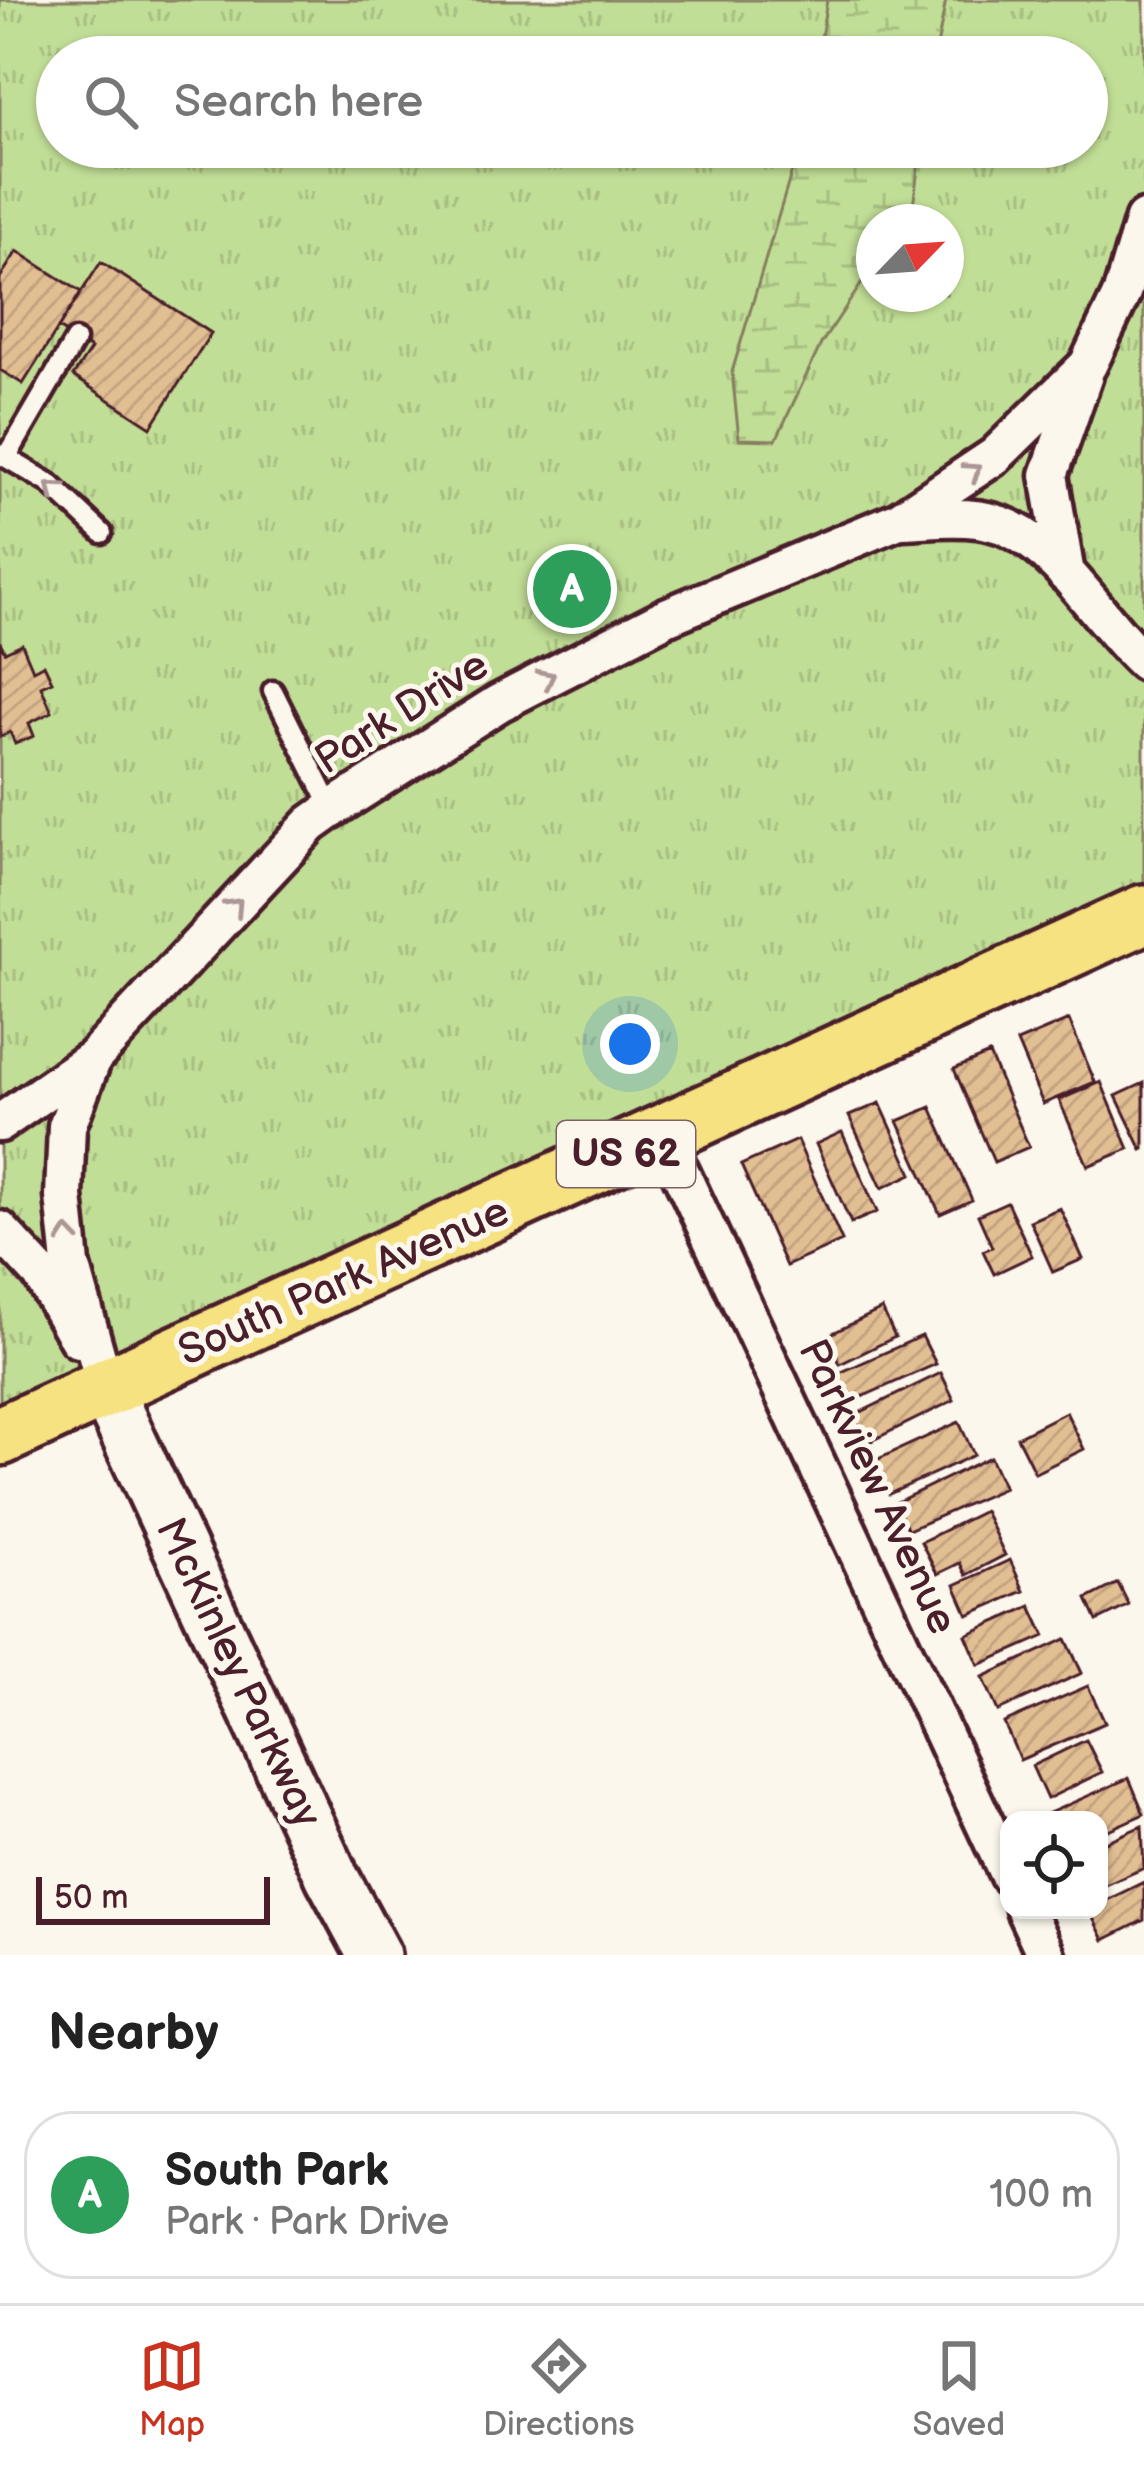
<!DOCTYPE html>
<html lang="en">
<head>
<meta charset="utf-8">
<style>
  :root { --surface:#fff; --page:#f2f2f2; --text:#222; --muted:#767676; --line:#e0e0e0; --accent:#c8321e }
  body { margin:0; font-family:"Balsamiq Sans",sans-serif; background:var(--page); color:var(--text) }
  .controls { position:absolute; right:36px; bottom:36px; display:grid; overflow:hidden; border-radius:24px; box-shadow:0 3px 9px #0004 }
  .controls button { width:108px; height:108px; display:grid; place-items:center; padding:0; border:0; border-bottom:3px solid var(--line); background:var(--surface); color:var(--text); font:60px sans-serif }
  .compass { position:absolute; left:856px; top:204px; width:108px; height:108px; border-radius:50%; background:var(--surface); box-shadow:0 3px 9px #0004; rotate:65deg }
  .scale { position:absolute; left:36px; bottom:30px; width:234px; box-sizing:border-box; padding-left:12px; border:6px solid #4a1f2b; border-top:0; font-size:33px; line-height:42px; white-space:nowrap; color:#4a1f2b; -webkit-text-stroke:9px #fbf7ec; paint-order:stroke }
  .you { position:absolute; left:630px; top:1044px; width:42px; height:42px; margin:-30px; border:9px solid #fff; border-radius:50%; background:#1a73e8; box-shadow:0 0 0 18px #1a73e833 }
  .badge { display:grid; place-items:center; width:78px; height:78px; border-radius:50%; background:var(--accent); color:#fff; font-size:39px; font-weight:700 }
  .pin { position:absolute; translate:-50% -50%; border:6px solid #fff; box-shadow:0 3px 12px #0006 }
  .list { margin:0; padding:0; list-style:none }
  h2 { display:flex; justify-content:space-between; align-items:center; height:156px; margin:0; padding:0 48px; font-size:51px }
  h2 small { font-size:39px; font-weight:400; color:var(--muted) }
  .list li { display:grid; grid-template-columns:78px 1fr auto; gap:36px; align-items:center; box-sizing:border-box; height:168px; margin:0 24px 24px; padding:0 24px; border:3px solid var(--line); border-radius:48px }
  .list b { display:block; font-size:45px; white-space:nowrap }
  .list p { margin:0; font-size:39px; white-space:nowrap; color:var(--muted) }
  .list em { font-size:39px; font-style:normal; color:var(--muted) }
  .icon { flex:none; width:66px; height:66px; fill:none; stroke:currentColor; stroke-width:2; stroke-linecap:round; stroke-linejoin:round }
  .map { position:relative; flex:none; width:1144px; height:1955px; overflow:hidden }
  .search { position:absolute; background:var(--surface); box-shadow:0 3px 9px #0004; left:36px; right:36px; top:36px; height:132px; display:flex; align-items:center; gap:30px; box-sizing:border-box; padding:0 42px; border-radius:66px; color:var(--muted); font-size:45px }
  .sheet { height:348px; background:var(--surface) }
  nav { display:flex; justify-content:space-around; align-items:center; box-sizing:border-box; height:168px; border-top:3px solid var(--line); background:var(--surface); font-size:33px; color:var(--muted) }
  nav a { display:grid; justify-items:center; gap:6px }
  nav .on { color:var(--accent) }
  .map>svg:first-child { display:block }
</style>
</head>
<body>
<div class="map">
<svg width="1144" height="1955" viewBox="0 0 1144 1955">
  <defs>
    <pattern id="grass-tufts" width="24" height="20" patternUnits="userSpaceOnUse" patternTransform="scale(3)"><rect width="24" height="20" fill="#c1de96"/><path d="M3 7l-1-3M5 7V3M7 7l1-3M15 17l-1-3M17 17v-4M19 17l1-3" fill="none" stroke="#a7be81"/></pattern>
    <pattern id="wetland-marsh" width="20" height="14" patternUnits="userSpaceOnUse" patternTransform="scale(3)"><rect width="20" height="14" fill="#c1de96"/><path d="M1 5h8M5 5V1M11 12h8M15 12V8" fill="none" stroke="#a7be81"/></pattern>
    <pattern id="building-hatch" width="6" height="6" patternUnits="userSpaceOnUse" patternTransform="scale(3)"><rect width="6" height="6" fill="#e2be93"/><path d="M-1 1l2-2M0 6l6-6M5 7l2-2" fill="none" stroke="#c3a37f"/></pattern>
  </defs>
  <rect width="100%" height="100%" fill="#fbf7ec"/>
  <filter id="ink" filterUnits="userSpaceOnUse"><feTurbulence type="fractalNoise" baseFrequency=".00833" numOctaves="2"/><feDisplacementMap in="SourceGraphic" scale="24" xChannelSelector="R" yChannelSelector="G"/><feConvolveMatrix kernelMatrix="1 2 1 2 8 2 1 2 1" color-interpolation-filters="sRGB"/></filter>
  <g filter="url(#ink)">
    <path fill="url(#grass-tufts)" stroke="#867e60" stroke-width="3" fill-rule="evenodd" d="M 0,0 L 1144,0 L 1144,883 L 0,1403 ZM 57,57 L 1087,57 L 1087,147 L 57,147 ZM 874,222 L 946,222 L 946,294 L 874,294 Z"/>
    <path fill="url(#wetland-marsh)" stroke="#867e60" stroke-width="3" d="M 827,0 L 946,0 L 935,57 L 818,57 Z
      M 799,147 L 921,147 L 913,206 L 902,222 L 874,222 L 874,265 L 821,344 L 776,440 L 739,439 L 732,372 Z"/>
    <path fill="url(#building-hatch)" stroke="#4a1f2b" stroke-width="3" d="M 17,251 L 81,292 L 23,384 L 0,370 L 0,278 Z
      M 101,262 L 211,333 L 151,427 L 73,376 L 91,349 L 58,328 Z
      M 0,642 L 5,652 L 22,644 L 33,670 L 44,664 L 52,681 L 41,686 L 52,712 L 29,723 L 34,736 L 15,744 L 10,732 L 0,737 Z
      M 1069,1020 L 1095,1082 L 1043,1104 L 1017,1042 Z
      M 989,1054 L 1029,1147 L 994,1162 L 954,1069 Z
      M 1101,1082 L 1129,1149 L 1088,1166 L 1059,1100 Z
      M 1144,1083 L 1144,1149 L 1142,1150 L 1116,1096 Z
      M 880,1103 L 912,1174 L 882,1188 L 849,1116 Z
      M 931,1107 L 972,1200 L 940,1214 L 898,1121 Z
      M 842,1132 L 877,1212 L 851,1223 L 816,1144 Z
      M 797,1140 L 842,1241 L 786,1266 L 741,1165 Z
      M 1007,1202 L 1032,1256 L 994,1274 L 983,1251 L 992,1247 L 978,1215 Z
      M 1060,1208 L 1083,1259 L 1053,1272 L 1030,1221 Z
      M 882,1309 L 895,1337 L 840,1364 L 827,1336 Z
      M 922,1336 L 936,1364 L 848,1403 L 835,1375 Z
      M 941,1373 L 954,1400 L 867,1443 L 853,1416 Z
      M 1066,1412 L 1084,1449 L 1035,1473 L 1017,1437 Z
      M 959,1422 L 974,1455 L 889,1494 L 874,1461 Z
      M 990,1457 L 1004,1488 L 908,1530 L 895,1503 Z
      M 984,1511 L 1005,1555 L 966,1575 L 960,1563 L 937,1574 L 921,1542 Z
      M 1010,1560 L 1024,1591 L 968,1615 L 955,1585 Z
      M 1118,1583 L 1129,1605 L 1097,1621 L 1087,1599 Z
      M 1031,1606 L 1045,1636 L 979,1665 L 966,1635 Z
      M 1066,1639 L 1082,1673 L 998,1711 L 983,1677 Z
      M 1088,1686 L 1105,1723 L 1020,1760 L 1004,1723 Z
      M 1086,1740 L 1102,1772 L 1047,1799 L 1032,1766 Z
      M 1129,1778 L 1144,1814 L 1099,1834 L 1099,1820 L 1049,1820 L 1047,1814 Z
      M 1142,1826 L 1144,1868 L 1099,1888 L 1099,1845 Z
      M 1144,1882 L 1144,1920 L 1104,1940 L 1089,1910 L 1099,1910 L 1099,1904 Z"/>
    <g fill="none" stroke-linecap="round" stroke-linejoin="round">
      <g stroke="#4a1f2b" stroke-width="27">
        <path id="lane" d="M 0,454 L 49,483 L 102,533
          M 8,455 L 75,340
          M 273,691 L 332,809"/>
      </g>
      <g stroke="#4a1f2b" stroke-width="45">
        <path id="street" d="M 899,520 C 934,519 978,512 1011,529 C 1066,556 1100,622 1144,662
          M 1066,574 L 1049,475 L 1084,375
          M 0,1123 L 93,1058
          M 664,1137 L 1009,1876
          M 0,1230 L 41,1274 L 78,1339
          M 106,1389 L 71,1264 L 64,1196 L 67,1126 L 93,1058 L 311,824 L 332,809 L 499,703 L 666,617 L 899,520 L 995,456 L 1088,365 L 1122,293 L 1144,219
          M 1025,1910 L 1046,1955"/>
      </g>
      <g stroke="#4a1f2b" stroke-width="60">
        <path id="secondary" d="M 106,1389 L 332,1877 L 374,1955"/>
      </g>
      <g stroke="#4a1f2b" stroke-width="66">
        <path id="primary" d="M 0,1436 L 1144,914"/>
      </g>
      <use href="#lane" stroke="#fbf7ec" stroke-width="18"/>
      <use href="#street" stroke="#fbf7ec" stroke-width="36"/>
      <use href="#secondary" stroke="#fbf7ec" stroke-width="51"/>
      <use href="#primary" stroke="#f6e281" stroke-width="57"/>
    </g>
    <defs><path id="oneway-chevron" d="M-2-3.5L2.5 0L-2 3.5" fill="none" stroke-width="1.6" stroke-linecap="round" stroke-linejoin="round" transform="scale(3)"/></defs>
    <g stroke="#ab9695">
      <use href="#oneway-chevron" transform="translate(973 471) rotate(-34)"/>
      <use href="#oneway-chevron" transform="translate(54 489) rotate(-140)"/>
      <use href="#oneway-chevron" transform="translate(547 678) rotate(-27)"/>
      <use href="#oneway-chevron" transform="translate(235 906) rotate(-47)"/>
      <use href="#oneway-chevron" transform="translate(68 1235) rotate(-96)"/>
    </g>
  </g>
  <g text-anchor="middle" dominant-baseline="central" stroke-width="10" stroke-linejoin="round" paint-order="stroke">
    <rect fill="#fbf7ec" stroke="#7f6065" stroke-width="3" x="557" y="1121" width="138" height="66" rx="9"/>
    <g font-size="39" font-weight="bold" fill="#4a1f2b">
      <text x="626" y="1154">US 62</text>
    </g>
    <g font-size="42" fill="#4a1f2b" stroke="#fbf7ec">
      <text transform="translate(402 713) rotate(-32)">Park Drive</text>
      <text transform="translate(344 1282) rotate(-24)">South Park Avenue</text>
      <text transform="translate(877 1487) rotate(65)">Parkview Avenue</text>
      <text transform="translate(238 1673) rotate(65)">McKinley Parkway</text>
    </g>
  </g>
</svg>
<div class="controls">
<button><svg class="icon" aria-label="locate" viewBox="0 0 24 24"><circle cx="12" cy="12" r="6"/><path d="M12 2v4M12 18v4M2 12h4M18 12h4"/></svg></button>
</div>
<svg class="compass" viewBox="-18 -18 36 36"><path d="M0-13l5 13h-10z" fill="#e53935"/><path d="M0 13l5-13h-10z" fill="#767676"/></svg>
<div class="scale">50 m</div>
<div class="you"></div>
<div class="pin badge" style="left:572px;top:589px;background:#2e9e5b">A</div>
<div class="search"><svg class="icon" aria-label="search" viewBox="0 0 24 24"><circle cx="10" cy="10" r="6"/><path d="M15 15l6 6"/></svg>Search here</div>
</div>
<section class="sheet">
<h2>Nearby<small></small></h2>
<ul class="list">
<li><span class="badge" style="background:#2e9e5b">A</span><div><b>South Park</b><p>Park · Park Drive</p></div><em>100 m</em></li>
</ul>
</section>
<nav>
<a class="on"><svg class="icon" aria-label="map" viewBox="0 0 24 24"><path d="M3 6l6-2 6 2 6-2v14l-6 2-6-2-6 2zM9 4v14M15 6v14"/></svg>Map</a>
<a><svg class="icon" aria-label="directions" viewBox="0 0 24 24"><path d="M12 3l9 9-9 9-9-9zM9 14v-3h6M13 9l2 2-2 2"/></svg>Directions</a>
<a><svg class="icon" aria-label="saved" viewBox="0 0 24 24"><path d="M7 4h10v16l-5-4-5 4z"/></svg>Saved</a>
</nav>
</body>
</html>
